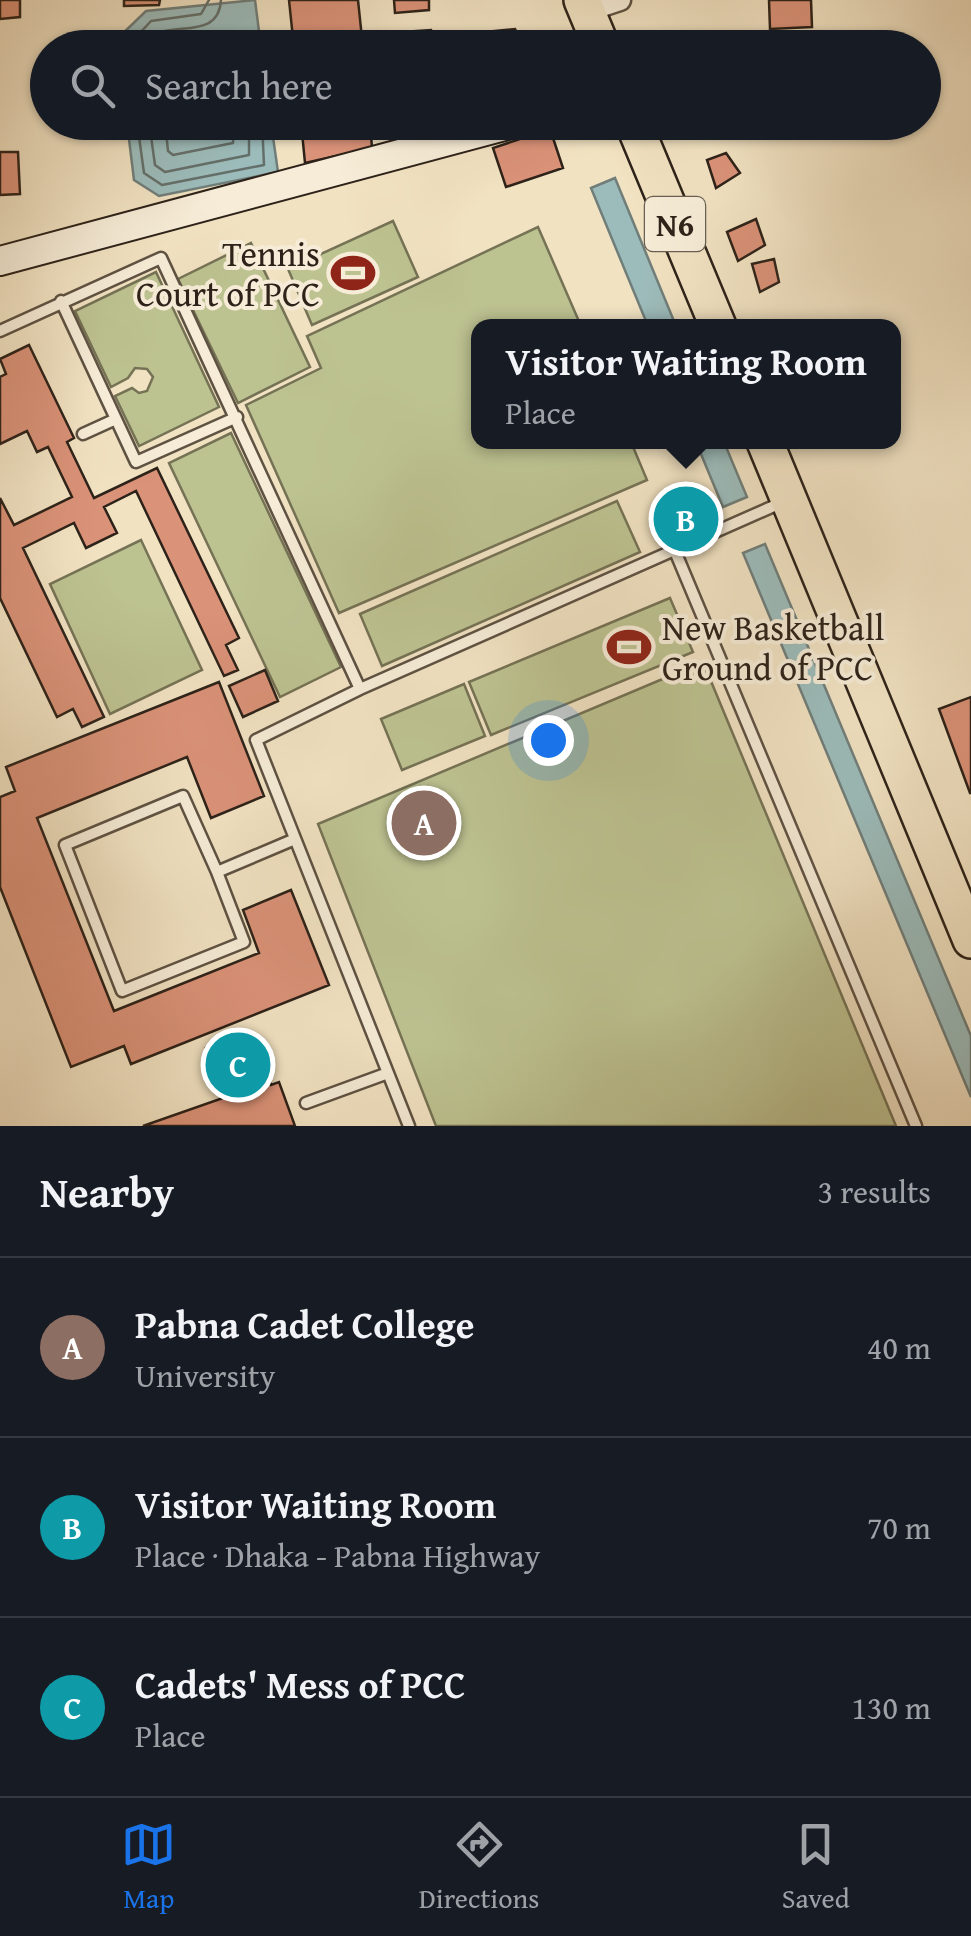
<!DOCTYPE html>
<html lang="en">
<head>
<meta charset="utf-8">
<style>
  :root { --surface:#171b24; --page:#20242c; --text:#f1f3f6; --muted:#9ea1a6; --line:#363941; --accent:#1a73e8 }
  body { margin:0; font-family:"Gentium Book Plus",serif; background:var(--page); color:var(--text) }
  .you { position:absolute; left:548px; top:740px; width:35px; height:35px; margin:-25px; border:8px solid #fff; border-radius:50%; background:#1a73e8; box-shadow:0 0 0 15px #1a73e833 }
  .badge { display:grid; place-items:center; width:65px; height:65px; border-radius:50%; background:var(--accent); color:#fff; font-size:32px; font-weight:700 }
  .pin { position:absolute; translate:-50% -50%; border:5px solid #fff; box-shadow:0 2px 10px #0006 }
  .popup { position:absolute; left:471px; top:319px; width:430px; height:130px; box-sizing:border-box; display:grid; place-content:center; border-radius:20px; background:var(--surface); filter:drop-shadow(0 2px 8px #0005); font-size:32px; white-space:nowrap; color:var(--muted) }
  .popup b { font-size:38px; color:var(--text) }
  .popup::after { content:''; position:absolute; left:50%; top:100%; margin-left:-20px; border:20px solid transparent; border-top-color:var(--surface) }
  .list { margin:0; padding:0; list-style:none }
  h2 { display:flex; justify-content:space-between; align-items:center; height:130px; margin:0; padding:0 40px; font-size:42px }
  h2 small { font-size:32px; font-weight:400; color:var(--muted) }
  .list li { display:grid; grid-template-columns:65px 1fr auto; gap:30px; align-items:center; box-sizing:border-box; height:180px; padding:0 40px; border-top:2px solid var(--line) }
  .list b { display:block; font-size:38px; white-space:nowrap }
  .list p { margin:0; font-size:32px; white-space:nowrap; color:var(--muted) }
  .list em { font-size:32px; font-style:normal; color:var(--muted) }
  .icon { flex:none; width:55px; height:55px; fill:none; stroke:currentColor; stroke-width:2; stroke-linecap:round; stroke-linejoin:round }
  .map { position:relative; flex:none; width:971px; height:1126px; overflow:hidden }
  .search { position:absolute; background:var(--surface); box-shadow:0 2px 8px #0004; left:30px; right:30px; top:30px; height:110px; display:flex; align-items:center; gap:25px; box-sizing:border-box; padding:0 35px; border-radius:55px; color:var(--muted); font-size:38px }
  .sheet { height:670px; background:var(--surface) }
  nav { display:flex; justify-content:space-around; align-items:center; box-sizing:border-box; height:140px; border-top:2px solid var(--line); background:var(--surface); font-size:28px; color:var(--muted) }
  nav a { display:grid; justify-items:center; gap:5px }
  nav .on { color:var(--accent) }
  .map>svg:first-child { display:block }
</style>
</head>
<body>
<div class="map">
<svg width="971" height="1126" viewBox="0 0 971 1126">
  <rect width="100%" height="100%" fill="#f1e2c2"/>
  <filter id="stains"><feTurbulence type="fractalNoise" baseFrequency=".002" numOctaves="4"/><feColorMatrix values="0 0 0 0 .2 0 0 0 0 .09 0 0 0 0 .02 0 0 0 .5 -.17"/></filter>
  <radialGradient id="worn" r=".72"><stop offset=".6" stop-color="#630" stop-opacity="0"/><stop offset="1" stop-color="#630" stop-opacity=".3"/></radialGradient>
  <path fill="#bdc291" stroke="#757255" stroke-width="2.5" d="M 393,221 L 418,277 L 312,325 L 288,269 Z
    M 538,227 L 581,326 L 478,326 L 478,442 L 631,442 L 647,480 L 339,613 L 246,405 L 321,368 L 307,336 Z
    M 251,243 L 310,367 L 238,403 L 178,279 Z
    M 156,272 L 219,407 L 139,446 L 115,396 L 132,388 L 139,393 L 147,391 L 153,377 L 147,369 L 135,368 L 128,378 L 111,387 L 75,311 Z
    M 231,433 L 341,667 L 280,697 L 169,463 Z
    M 617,501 L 640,552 L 382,666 L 360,614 Z
    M 141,540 L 202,670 L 110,714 L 50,584 Z
    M 670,598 L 693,652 L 491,735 L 469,682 Z
    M 703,662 L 896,1126 L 436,1126 L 318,824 Z
    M 464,684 L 485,736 L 402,770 L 381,719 Z"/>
  <path fill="#9cbcbb" stroke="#707e7a" stroke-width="2.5" d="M 255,0 L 261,47 L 117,47 L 116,40 L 146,11 Z
    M 127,123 L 271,123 L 278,172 L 159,196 L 134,180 Z
    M 615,178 L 676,326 L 648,326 L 591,188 Z
    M 696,442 L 724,442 L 747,497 L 723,507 Z
    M 765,544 L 971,1036 L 971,1097 L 743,553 Z"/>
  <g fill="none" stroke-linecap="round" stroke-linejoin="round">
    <path stroke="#646f6a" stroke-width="2.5" d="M 126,48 L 151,21 L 201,14 L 209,0
      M 141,48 C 147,42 153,34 161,32 C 185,25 219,35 221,0
      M 137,122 L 144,173 L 162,185 L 264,165 L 262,122
      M 149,122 L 155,165 L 165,172 L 249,155 L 249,122
      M 165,122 L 168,151 L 173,155 L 233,143 L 234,122"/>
  </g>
  <path fill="#da9278" stroke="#2d2219" stroke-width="2.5" d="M 0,0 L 20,0 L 20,17 L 0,19 Z
    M 124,0 L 160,0 L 159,5 L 124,6 Z
    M 289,0 L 358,0 L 363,48 L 294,48 Z
    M 394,0 L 429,0 L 429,10 L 395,13 Z
    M 769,0 L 811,0 L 812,27 L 770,29 Z
    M 515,29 L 524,48 L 475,48 L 473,33 Z
    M 431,30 L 434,48 L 374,48 L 372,34 Z
    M 680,34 L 686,48 L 657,48 L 655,43 Z
    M 301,122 L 370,122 L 372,148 L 305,163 Z
    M 384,122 L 427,122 L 386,138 Z
    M 550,129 L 563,168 L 506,187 L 493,148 Z
    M 0,152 L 18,152 L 20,194 L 0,195 Z
    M 726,153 L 740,173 L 716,188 L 707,160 Z
    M 756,219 L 765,245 L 738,261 L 727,232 Z
    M 774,259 L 779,282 L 760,292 L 752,264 Z
    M 29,345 L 74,438 L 67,442 L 94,498 L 157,468 L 239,638 L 226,645 L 238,670 L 224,676 L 136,491 L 104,507 L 117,533 L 86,548 L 74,523 L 23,548 L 104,717 L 82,727 L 73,709 L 57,717 L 0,598 L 0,498 L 14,525 L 72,497 L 48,447 L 37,452 L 27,431 L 0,444 L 0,377 L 6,374 L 0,359 Z
    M 691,500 L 702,530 L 681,538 L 670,509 Z
    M 265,670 L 278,701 L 243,717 L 229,686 Z
    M 219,682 L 264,796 L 211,818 L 187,757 L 37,818 L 114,1011 L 259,953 L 243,910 L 291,890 L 329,985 L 131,1064 L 124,1046 L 71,1067 L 0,887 L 0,797 L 15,791 L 6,767 Z
    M 971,697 L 971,793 L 970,793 L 939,709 Z
    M 252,1032 L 271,1085 L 279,1082 L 295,1126 L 143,1126 L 223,1098 L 206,1048 Z"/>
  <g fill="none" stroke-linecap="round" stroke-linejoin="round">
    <g stroke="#5e5243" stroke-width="15">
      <path id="lane" d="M 61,301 L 136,462 L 237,417
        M 0,331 L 161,258 L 360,689
        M 83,434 L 116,419
        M 675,551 L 916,1126
        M 217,872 L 244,942 L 122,991 L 65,845 L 183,796 L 217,872 L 295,839
        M 306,1103 L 388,1073
        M 409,1126 L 256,740 L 360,689 L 783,502"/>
    </g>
    <g stroke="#5e5243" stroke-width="25">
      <path id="street" d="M 587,11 L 620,0"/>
    </g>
    <g stroke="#2d2219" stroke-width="32">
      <path id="secondary" d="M 0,261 L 519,122"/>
    </g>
    <g stroke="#2d2219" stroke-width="40">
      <path id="highway" d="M 582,0 L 602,48
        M 633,122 L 718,326
        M 765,442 L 971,940"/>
    </g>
    <use href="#lane" stroke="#f6ecd7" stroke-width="10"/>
    <use href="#street" stroke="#f6ecd7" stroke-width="20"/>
    <use href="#secondary" stroke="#f6ecd7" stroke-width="28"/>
    <use href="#highway" stroke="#f1e2c2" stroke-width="35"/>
  </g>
  <defs>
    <g id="stadium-bare" transform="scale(3.45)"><path d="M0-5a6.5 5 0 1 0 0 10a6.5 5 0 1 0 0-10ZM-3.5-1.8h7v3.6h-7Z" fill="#8f2418" stroke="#f6ecd7" stroke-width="2.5" paint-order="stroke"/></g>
  </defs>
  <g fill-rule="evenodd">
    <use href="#stadium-bare" x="353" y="273"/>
    <use href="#stadium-bare" x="629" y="647"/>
  </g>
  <g text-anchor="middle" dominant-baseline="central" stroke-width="8" stroke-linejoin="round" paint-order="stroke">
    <rect fill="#f6ecd7" stroke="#695f52" stroke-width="2.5" x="645" y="197" width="60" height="54" rx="8"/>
    <g font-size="32" font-weight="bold" fill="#2d2219">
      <text x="675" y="224">N6</text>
    </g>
    <g font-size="35" fill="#2d2219" stroke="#f6ecd7" text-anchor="end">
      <text x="320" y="253">Tennis<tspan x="320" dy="40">Court of PCC</tspan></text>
      <text x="662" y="627" text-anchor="start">New Basketball<tspan x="662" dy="40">Ground of PCC</tspan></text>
    </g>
  </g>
  <rect width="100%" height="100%" filter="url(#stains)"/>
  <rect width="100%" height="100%" fill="url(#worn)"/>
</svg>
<div class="you"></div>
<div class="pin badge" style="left:424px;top:823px;background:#8d6e63">A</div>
<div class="pin badge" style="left:686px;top:519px;background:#0f9aa8">B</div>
<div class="popup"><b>Visitor Waiting Room</b>Place</div>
<div class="pin badge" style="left:238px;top:1065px;background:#0f9aa8">C</div>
<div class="search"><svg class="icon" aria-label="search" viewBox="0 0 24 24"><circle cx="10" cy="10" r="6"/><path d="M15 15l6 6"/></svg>Search here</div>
</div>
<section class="sheet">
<h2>Nearby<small>3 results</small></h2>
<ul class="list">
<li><span class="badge" style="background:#8d6e63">A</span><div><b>Pabna Cadet College</b><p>University</p></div><em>40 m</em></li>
<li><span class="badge" style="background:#0f9aa8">B</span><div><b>Visitor Waiting Room</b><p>Place · Dhaka - Pabna Highway</p></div><em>70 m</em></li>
<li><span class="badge" style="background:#0f9aa8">C</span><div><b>Cadets' Mess of PCC</b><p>Place</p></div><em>130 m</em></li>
</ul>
</section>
<nav>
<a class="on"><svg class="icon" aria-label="map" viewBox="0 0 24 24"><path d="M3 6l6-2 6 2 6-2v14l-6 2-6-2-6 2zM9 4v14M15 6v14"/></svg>Map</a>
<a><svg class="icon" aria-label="directions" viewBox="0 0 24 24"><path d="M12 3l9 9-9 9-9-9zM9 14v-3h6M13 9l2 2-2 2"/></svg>Directions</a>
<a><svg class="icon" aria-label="saved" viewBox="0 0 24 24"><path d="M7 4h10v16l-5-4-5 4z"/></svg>Saved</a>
</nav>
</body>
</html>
